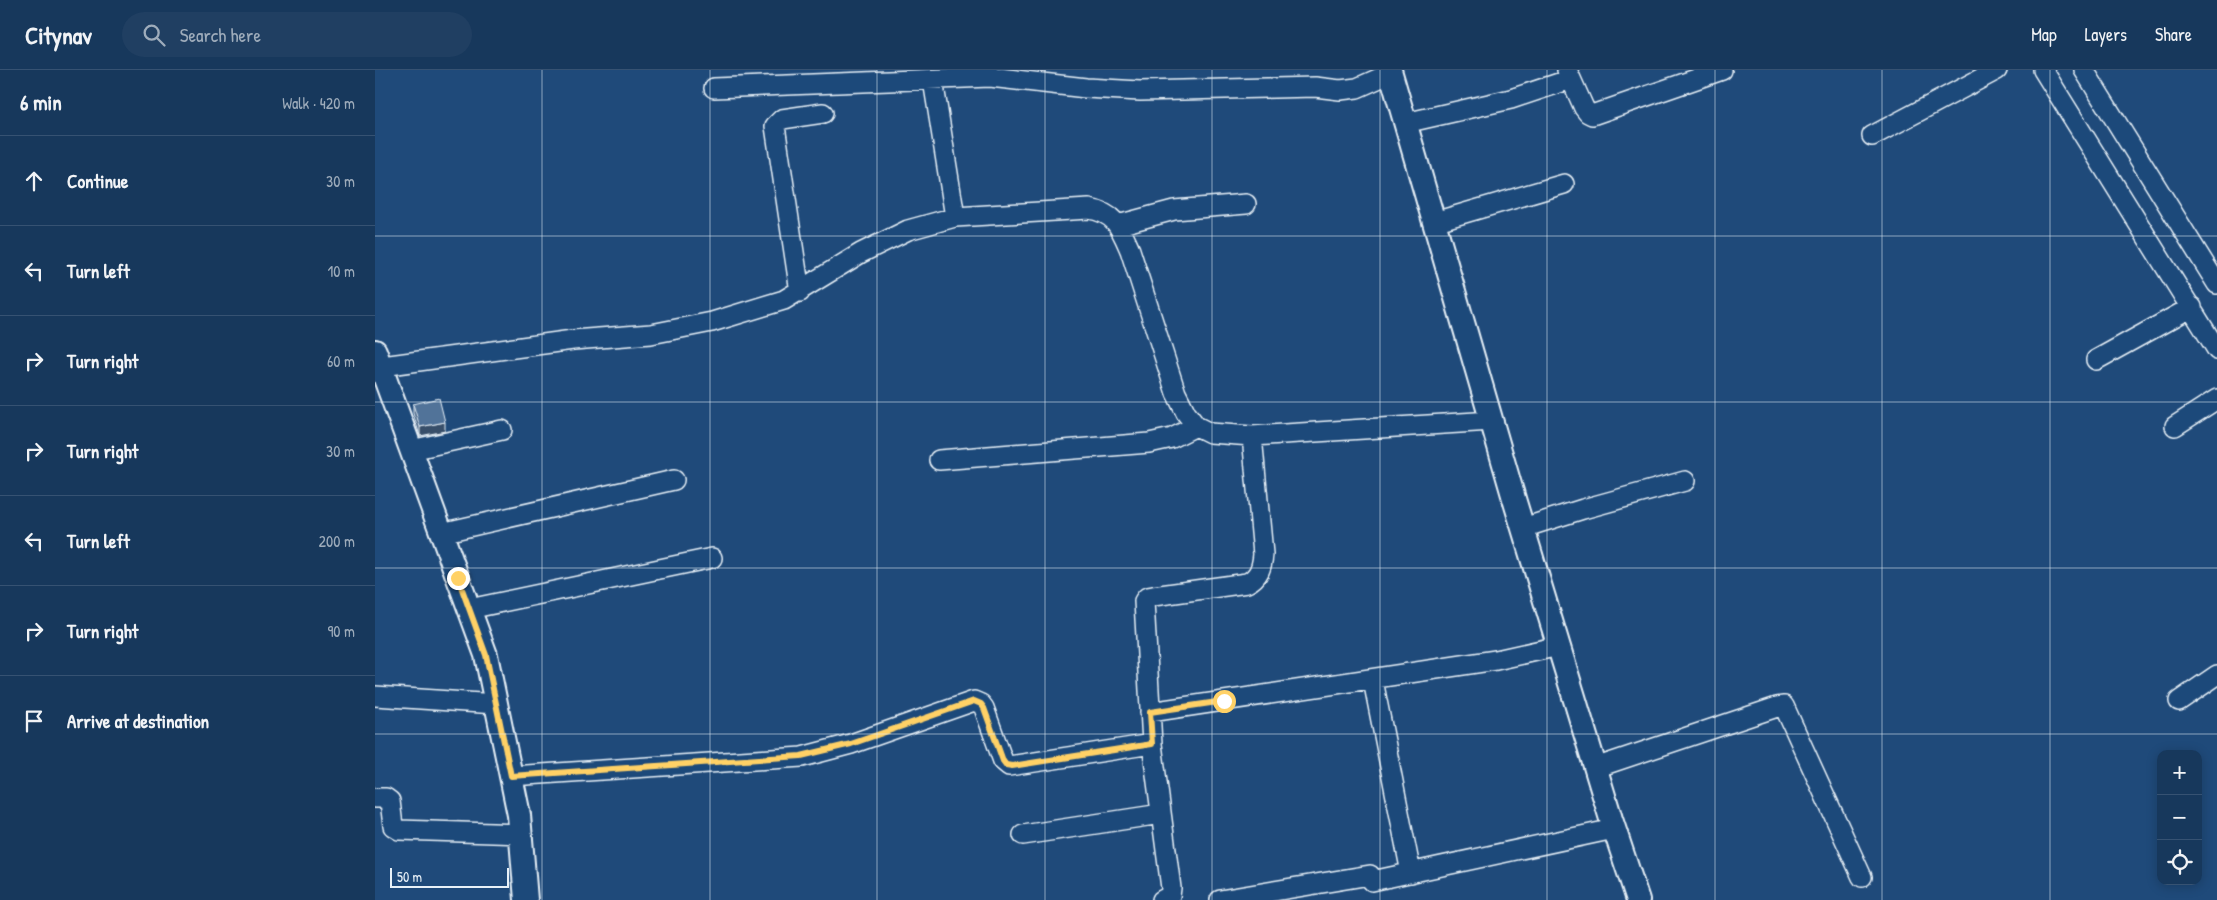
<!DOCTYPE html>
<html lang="en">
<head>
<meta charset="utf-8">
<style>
  :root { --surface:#17385c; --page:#203f62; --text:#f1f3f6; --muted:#9eacbb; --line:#365272 }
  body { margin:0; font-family:"Patrick Hand",sans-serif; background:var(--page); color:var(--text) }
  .controls { position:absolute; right:15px; bottom:15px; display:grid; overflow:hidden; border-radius:10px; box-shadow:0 2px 12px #0003 }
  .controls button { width:45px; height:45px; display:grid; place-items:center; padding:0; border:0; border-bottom:1px solid var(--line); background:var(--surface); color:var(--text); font:25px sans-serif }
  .scale { position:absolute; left:15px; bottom:12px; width:119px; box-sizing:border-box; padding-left:5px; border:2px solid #e8f1f8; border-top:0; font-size:14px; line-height:18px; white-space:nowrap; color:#e8f1f8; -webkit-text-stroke:4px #1f4a7a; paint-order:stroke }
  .stop { position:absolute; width:15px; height:15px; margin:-11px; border:4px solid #ffd166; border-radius:50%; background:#fff }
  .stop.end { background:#ffd166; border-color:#fff; box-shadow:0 1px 5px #0008 }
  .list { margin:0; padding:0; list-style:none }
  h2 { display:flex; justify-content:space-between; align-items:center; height:65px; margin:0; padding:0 20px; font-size:21px }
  h2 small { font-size:16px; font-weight:400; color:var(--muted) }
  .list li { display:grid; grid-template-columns:32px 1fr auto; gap:15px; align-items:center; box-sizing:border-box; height:90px; padding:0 20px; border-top:1px solid var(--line) }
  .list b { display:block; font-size:19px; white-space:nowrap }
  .list em { font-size:16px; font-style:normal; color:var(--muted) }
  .icon { flex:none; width:28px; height:28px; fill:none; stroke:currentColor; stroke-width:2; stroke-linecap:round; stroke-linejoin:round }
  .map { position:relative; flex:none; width:1842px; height:830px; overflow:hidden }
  header { display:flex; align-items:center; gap:30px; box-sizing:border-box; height:70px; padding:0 25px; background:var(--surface); border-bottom:1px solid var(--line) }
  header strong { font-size:24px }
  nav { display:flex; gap:28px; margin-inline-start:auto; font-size:18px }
  .search { width:350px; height:45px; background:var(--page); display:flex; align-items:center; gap:12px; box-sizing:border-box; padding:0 18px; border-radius:28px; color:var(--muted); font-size:19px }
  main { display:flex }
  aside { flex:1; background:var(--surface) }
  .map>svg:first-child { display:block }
</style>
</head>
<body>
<header>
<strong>Citynav</strong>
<div class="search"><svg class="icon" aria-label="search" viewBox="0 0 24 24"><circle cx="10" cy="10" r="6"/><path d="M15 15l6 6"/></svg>Search here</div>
<nav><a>Map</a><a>Layers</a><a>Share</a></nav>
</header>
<main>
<aside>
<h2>6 min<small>Walk · 420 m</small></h2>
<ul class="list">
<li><svg class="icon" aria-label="ahead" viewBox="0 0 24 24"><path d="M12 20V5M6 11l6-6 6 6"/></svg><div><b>Continue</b></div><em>30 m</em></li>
<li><svg class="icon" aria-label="left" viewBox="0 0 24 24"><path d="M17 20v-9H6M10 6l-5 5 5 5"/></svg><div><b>Turn left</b></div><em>10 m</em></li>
<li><svg class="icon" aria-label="right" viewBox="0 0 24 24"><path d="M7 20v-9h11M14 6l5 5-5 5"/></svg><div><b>Turn right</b></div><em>60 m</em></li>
<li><svg class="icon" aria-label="right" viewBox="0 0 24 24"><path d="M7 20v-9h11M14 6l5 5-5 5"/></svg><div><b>Turn right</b></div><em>30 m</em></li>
<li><svg class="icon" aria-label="left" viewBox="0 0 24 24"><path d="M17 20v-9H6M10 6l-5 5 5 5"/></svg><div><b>Turn left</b></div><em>200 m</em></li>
<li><svg class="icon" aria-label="right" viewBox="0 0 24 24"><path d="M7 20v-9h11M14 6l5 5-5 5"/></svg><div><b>Turn right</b></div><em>90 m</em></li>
<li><svg class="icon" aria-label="arrive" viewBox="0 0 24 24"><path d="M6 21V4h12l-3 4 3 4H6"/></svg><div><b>Arrive at destination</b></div></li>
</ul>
</aside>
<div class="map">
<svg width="1842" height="830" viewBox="0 0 1842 830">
  <rect width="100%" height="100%" fill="#1f4a7a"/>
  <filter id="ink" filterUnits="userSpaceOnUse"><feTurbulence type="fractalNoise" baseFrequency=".02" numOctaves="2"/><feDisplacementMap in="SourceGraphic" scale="10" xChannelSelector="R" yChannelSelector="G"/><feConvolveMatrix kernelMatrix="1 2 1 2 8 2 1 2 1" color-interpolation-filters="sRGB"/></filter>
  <g filter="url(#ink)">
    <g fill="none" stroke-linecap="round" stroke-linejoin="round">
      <g stroke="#e8f1f8" stroke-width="22">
        <path id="minor" d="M 1192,0 L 1209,38 L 1213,43 L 1217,45 L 1347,0
          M 1668,0 L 1842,280
          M 1709,0 L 1842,214
          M 558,10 L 580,147
          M 339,18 L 615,7 L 711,18 L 765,21 L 940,17 L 965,20 L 982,18 L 1016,3
          M 1030,53 L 1136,29 L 1196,9
          M 1497,66 L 1622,0
          M 1059,152 L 1189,114
          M 743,155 L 799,140 L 871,134
          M 425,222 L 400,56 L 407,49 L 448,43
          M 1721,290 L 1817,237
          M 0,297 L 198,270 L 276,264 L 337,252 L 409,230 L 486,183 L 533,160 L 580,147 L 714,139 C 740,143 745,157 755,180 L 801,323 L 811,343 L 821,356 L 835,363 L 877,366 L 1117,351
          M 1800,356 L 1842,329
          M 36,380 L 127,360
          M 564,390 L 774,373 L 797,368 L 821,356
          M 1148,458 L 1208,439 L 1310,411
          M 66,463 L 299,410
          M 94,539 L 337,488
          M 998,610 L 1036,803
          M 0,626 L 121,634
          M 1804,631 L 1842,605
          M 775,642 L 1121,590 L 1184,576
          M 1220,698 L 1402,637 L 1409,636 L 1487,807
          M 136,706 L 427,687 L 476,674 L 599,631 L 606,634 L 609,638 L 628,691 L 634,696 L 777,674
          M 0,728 L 11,728 L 15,731 L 18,756 L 24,760 L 146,764
          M 648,765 L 786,744
          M 997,811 L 1239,759
          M 787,830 L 795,826 L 796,818 L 777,674 L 769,531 L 772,527 L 778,526 L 872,513 C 884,507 887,497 888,484 L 877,366
          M 845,830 L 995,805"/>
      </g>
      <g stroke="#e8f1f8" stroke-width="26">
        <path id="tertiary" d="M 1015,0 L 1140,432 L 1236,749 L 1263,830
          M 0,281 L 111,585 L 144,745 L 151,830"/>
      </g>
      <use href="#minor" stroke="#1f4a7a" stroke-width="19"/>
      <use href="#tertiary" stroke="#1f4a7a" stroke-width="22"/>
    </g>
    <path fill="#466384" stroke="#e8f1f8" d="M 38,334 L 70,361 L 45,366 L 38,343 Z"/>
    <path fill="#39506b" stroke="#e8f1f8" d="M 70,352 L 70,361 L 45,366 L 45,357 Z"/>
    <path fill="#517399" stroke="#e8f1f8" d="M 64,328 L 70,352 L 45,357 L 38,334 Z"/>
  </g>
  <g fill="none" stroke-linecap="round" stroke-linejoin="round" filter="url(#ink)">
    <path stroke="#ffd166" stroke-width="6" d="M 83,508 L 111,585 L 136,706 L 426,686 L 476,674 L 599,631 L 606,634 L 609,638 L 628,691 L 631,695 L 637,696 L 777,674 L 775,642 L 849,631"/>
  </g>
  <path fill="none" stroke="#e8f1f8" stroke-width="1" stroke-opacity="0.55" d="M 167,0 L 167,830M 335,0 L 335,830M 502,0 L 502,830M 670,0 L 670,830M 837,0 L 837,830M 1005,0 L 1005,830M 1172,0 L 1172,830M 1340,0 L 1340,830M 1507,0 L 1507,830M 1675,0 L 1675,830M 0,166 L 1842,166M 0,332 L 1842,332M 0,498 L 1842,498M 0,664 L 1842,664"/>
</svg>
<div class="controls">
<button>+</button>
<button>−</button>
<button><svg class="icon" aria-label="locate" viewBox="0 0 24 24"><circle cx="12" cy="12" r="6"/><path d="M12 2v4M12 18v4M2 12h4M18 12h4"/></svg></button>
</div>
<div class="scale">50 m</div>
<div class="stop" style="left:849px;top:631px"></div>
<div class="stop end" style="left:83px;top:508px"></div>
</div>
</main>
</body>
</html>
